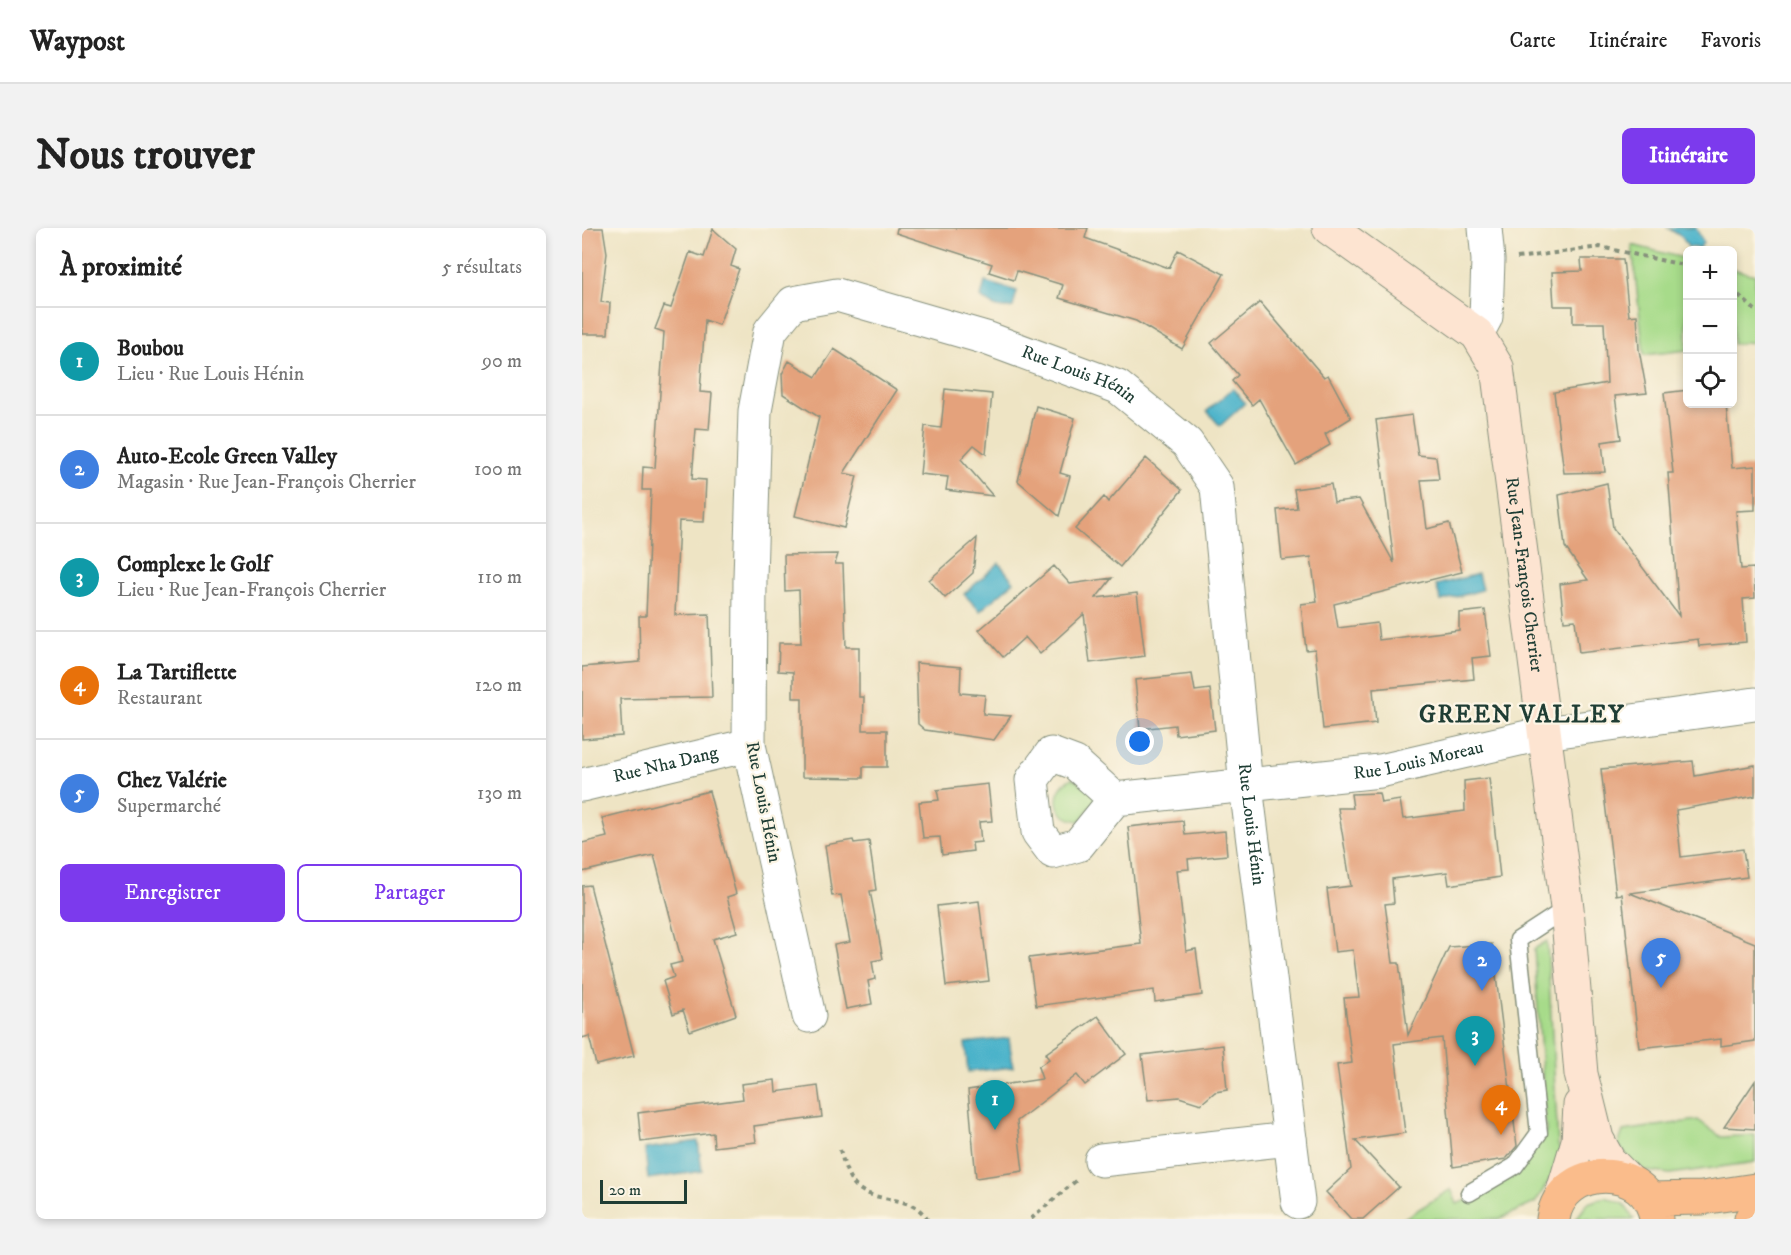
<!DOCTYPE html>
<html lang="fr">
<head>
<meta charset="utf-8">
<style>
  :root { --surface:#fff; --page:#f2f2f2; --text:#222; --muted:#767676; --line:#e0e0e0; --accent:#7c3aed }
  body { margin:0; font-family:"IM FELL DW Pica",serif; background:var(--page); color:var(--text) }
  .controls { position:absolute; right:18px; top:18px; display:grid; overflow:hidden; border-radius:9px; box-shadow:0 3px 9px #0003 }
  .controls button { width:54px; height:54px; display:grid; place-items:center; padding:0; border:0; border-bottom:2px solid var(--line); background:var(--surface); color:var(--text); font:30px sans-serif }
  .scale { position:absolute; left:18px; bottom:15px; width:87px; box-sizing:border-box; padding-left:6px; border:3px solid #1f3d34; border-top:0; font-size:16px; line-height:21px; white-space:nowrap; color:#1f3d34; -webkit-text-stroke:4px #fcf5e5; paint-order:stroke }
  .you { position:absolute; left:558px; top:514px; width:21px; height:21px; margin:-15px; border:4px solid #fff; border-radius:50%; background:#1a73e8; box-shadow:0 0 0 9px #1a73e833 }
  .badge { display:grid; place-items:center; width:39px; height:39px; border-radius:50%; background:var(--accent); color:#fff; font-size:20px; font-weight:700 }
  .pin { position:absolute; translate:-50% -50px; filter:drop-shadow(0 2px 3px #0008) }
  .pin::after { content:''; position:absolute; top:32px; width:21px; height:18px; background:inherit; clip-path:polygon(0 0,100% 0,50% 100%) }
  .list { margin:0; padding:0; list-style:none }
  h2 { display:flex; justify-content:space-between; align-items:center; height:78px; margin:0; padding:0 24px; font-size:26px }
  h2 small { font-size:20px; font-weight:400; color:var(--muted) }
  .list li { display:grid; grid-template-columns:39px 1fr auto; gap:18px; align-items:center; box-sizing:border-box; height:108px; padding:0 24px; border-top:2px solid var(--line) }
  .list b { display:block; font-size:22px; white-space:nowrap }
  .list p { margin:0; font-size:20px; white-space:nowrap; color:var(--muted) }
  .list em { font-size:20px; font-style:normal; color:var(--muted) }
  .actions { display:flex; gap:12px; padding:18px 24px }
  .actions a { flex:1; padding:14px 0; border:2px solid var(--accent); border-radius:9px; text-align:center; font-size:21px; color:var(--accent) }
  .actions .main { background:var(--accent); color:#fff }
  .icon { flex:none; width:33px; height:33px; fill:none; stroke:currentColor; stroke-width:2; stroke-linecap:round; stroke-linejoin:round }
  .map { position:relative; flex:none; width:1173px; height:991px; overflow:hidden; border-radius:9px }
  header { display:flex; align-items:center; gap:36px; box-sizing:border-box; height:84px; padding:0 30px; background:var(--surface); border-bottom:2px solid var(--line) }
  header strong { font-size:28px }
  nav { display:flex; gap:33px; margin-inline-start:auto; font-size:21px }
  .intro { display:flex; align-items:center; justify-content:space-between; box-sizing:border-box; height:144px; padding:0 36px }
  h1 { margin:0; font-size:42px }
  .button { padding:15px 27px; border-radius:9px; background:var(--accent); color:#fff; font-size:21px; font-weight:700 }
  main { display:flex; gap:36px; padding:0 36px }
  aside { flex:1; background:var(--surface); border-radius:9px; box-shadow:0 3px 9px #0003 }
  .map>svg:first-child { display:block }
</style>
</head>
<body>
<header>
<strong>Waypost</strong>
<nav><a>Carte</a><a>Itinéraire</a><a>Favoris</a></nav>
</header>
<div class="intro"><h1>Nous trouver</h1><a class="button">Itinéraire</a></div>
<main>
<aside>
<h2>À proximité<small>5 résultats</small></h2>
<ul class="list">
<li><span class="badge" style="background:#0f9aa8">1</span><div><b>Boubou</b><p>Lieu · Rue Louis Hénin</p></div><em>90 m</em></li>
<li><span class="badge" style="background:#3f7fe0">2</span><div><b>Auto-Ecole Green Valley</b><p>Magasin · Rue Jean-François Cherrier</p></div><em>100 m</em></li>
<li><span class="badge" style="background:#0f9aa8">3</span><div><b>Complexe le Golf</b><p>Lieu · Rue Jean-François Cherrier</p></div><em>110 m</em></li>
<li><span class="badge" style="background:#e8710a">4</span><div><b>La Tartiflette</b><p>Restaurant</p></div><em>120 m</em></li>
<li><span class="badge" style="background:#3f7fe0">5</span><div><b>Chez Valérie</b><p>Supermarché</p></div><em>130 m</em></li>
</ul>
<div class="actions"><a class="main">Enregistrer</a><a>Partager</a></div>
</aside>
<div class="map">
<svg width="1173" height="991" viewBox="0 0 1173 991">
  <rect width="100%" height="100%" fill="#fcf5e5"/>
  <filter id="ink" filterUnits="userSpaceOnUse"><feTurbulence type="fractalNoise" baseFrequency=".0167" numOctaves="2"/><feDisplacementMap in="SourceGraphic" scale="12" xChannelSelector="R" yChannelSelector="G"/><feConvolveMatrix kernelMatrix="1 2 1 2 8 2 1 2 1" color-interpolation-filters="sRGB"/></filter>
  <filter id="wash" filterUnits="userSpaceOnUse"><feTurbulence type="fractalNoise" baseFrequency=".008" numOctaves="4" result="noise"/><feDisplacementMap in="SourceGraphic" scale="24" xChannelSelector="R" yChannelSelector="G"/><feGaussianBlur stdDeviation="1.35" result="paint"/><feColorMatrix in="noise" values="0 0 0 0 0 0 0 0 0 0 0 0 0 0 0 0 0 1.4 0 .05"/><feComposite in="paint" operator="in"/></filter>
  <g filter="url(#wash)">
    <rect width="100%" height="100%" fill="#eee4c4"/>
    <path fill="#a7db8a" stroke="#638c5f" stroke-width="1.5" d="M 1050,17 L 1105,31 L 1105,122 L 1062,127 Z
      M 1151,41 L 1173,47 L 1173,114 L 1151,116 Z
      M 490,550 L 517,567 L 498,593 C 471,591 467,563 490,550 Z
      M 965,713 L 976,917 L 982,929 L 953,975 L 917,991 L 821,991 L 869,961 L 875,976 L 903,964 L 964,904 L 952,721 Z
      M 1116,892 L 1139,909 L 1173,907 L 1173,934 L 1088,946 L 1057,942 L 1036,917 L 1041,903 Z
      M 1024,969 L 1042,976 L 1052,991 L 994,991 L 1006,975 Z"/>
    <path fill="#4cb3ca" stroke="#36787f" stroke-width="1.5" d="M 1086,0 L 1114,0 L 1121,14 L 1118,20 L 1106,19 L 1100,9 Z
      M 403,54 L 435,63 L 431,79 C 419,82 408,78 399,69 Z
      M 651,160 L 663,175 L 638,198 L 625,183 Z
      M 417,335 L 432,354 L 398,383 L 382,366 Z
      M 896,346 L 900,362 L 859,373 L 854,357 Z
      M 427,810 L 431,839 L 386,844 L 383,815 Z
      M 116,913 L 120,943 L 66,951 L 63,921 Z"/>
    <g id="blocks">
      <path fill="#e4a27c" d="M 0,0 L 21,0 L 25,25 L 19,74 L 28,75 L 26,106 L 0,106 Z
        M 315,0 L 506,0 L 503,10 L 587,40 L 596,22 L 642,46 L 600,121 L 554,93 L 477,70 L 481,57 L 435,43 L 432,52 L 407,44 L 410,36 L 314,5 Z
        M 131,1 L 154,21 L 149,38 L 157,41 L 137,97 L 123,92 L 118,164 L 130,165 L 127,202 L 114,201 L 110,251 L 124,252 L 122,294 L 97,293 L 93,387 L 127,386 L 130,469 L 38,471 L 40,508 L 0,511 L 0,439 L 58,434 L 57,388 L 64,388 L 69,262 L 60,262 L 61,239 L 73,240 L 82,104 L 73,101 L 82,78 L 89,80 L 108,24 L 122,29 Z
        M 999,31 L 1041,31 L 1047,88 L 1055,87 L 1057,122 L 1065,165 L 1033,168 L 1039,211 L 1020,214 L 1023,244 L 982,245 L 972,164 L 1025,155 L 1022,95 L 991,95 L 991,78 L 972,78 L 970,44 L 1000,43 Z
        M 678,74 L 742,149 L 746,147 L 769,190 L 743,206 L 748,217 L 714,237 L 677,171 L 670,177 L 650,153 L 656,147 L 629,115 Z
        M 252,121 L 315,162 L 262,245 L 275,248 L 262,300 L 213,288 L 237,189 L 201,166 L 200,146 L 207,133 L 234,149 Z
        M 363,161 L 410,166 L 404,226 L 392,217 L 379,231 L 411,268 L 364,262 L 366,249 L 338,246 L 343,198 L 359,200 Z
        M 1106,162 L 1106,176 L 1144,176 L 1150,240 L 1173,238 L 1173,282 L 1154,283 L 1159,341 L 1172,340 L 1173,370 L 1161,371 L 1164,414 L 1117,418 L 1116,411 L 997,425 L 993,392 L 982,393 L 978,356 L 1006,352 L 983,319 L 977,267 L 1025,255 L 1031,300 L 1097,388 L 1086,245 L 1091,245 L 1082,165 Z
        M 454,178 L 493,190 L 478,245 L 488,248 L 477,288 L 436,253 Z
        M 830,187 L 836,227 L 854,229 L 857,251 L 839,252 L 845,301 L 867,295 L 880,344 L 752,376 L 756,400 L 795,395 L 797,412 L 877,402 L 877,385 L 903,382 L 909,428 L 890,430 L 892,451 L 791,461 L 794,495 L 741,501 L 733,421 L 724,422 L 719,376 L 735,374 L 729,329 L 700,332 L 695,282 L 715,280 L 712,261 L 749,256 L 752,274 L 777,271 L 812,335 L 794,192 Z
        M 564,230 L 600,262 L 538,339 L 493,301 L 522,269 L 526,274 Z
        M 395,310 L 391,345 L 363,370 L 347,352 Z
        M 256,326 L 253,336 L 261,336 L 264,419 L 277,419 L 277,469 L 282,469 L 281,502 L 305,502 L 305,539 L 281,539 L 281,550 L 220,549 L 220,470 L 211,470 L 211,444 L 196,443 L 197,415 L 219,415 L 217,362 L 203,363 L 202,327 Z
        M 472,338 L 488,356 L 530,350 L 514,370 L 555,365 L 563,428 L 508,435 L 502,386 L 458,426 L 443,409 L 421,429 L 397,402 Z
        M 334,435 L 379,439 L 378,465 L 403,467 L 401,486 L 429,488 L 412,512 L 343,502 L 336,496 Z
        M 610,446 L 613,463 L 628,461 L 633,502 L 594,507 L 593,497 L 558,501 L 553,452 Z
        M 1111,533 L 1113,548 L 1173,537 L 1173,568 L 1094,582 L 1099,629 L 1161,621 L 1165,649 L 1048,665 L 1173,715 L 1173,813 L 1139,818 L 1139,811 L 1057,820 L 1040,666 L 1034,667 L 1019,541 Z
        M 907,550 L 918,649 L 867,657 L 865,644 L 810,651 L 812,675 L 803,676 L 811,735 L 817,735 L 826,807 L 867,719 L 910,716 L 935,918 L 924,931 L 871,939 L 860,810 L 812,816 L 823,905 L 773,912 L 817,959 L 781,991 L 769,991 L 744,964 L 769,941 L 755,837 L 770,835 L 762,770 L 777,769 L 771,722 L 753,724 L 745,661 L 769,658 L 756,580 L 771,580 L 769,566 L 797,565 L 799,575 L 818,572 L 821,591 L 883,583 L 882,553 Z
        M 406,556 L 410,593 L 397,594 L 399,614 L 390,615 L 391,623 L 360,627 L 358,609 L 341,610 L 337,574 L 357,572 L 355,562 Z
        M 127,563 L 154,666 L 145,669 L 155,704 L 131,711 L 154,787 L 108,803 L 101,782 L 91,786 L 81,753 L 92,749 L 88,737 L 100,734 L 72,627 L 0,644 L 0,615 L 25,609 L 20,590 Z
        M 601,593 L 603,607 L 643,603 L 645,627 L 606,631 L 607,641 L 595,642 L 604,723 L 614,721 L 620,767 L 573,774 L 572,762 L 454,778 L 447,730 L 559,716 L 546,599 Z
        M 271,612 L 272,615 L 287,613 L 294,662 L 288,663 L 301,731 L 290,733 L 293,751 L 286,753 L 290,776 L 264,781 L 252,717 L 268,714 L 259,667 L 250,668 L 243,617 Z
        M 8,657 L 52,828 L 14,837 L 7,808 L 0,810 L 0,658 Z
        M 397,673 L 407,753 L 364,758 L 355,678 Z
        M 516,788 L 544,826 L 503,857 L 495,847 L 435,893 L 441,943 L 394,950 L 386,862 L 460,851 L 456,839 L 467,831 L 463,826 Z
        M 641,817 L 645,862 L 633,864 L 619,876 L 597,869 L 566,872 L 560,827 Z
        M 193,852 L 194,864 L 236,858 L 240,889 L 172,898 L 174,914 L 132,919 L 131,905 L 59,914 L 56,885 L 161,871 L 159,856 Z
        M 1173,853 L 1173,901 L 1142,899 Z"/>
    </g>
  </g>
  <g filter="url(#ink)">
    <use href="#blocks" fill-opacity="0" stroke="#86907c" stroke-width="1.5"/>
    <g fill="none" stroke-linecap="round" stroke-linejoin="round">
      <g stroke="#86907c" stroke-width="19">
        <path id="service" d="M 887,965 L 933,938 L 957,905 L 936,712 L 985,680"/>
      </g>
      <g stroke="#86907c" stroke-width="35">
        <g id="minor">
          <path d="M 895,106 L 904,89 L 906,32 L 903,0"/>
          <path id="s1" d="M 0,557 L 167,517"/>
          <path id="s2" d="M 533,571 L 493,535 L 469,526 L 450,552 L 456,604 L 471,624 L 496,617 L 533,571 L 798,543 L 963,505 L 1173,476"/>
          <path id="s3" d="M 227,788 L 167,517 L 168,350 L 173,183 L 188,103 L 211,75 L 255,67 L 404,110 L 536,159 L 605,215 L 635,259 L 664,558 L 708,911 L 519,932"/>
          <path d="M 708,911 L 716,974"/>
        </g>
      </g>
      <g stroke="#86907c" stroke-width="35">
        <g id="secondary">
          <path id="s4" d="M 747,0 L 895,106 L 915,139 L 985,680 L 999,846 L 1015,911 L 1027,933 L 1045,951"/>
          <path d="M 979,970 L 996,913 L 998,877"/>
        </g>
      </g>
      <g stroke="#86907c" stroke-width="35">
        <path id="primary" d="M 1067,971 L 1120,970 L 1173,962
          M 971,991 C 979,934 1067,934 1074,991
          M 1169,991 L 1173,990"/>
      </g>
      <path stroke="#86907c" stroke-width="4" stroke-dasharray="4.5 4.5" stroke-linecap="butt" d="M 935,30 L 1018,19 L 1106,38
        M 1150,61 L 1173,82
        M 258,922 C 262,935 265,951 276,960 C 297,976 330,966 345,991
        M 449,991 L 496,951"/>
      <use href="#service" stroke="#fff" stroke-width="16"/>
      <use href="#minor" stroke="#fff" stroke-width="33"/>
      <use href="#secondary" stroke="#fde4d1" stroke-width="33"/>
      <use href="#primary" stroke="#fabc8b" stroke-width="33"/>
    </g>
  </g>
  <g text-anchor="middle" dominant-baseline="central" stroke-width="4.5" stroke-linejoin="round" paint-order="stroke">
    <g font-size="18" fill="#1f3d34" stroke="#fcf5e5">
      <text stroke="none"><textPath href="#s3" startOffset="1029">Rue Louis Hénin</textPath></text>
      <text stroke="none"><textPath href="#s4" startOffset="430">Rue Jean-François Cherrier</textPath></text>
      <text stroke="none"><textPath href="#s2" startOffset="580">Rue Louis Moreau</textPath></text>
      <text stroke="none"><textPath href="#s1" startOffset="86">Rue Nha Dang</textPath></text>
      <text transform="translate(181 574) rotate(79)">Rue Louis Hénin</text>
      <text stroke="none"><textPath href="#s3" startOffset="1551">Rue Louis Hénin</textPath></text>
    </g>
    <g font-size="24" font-weight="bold" letter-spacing="1.5" fill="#1f3d34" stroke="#fcf5e5">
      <text x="940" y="487">GREEN VALLEY</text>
    </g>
  </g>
</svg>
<div class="controls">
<button>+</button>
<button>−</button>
<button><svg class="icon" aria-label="locate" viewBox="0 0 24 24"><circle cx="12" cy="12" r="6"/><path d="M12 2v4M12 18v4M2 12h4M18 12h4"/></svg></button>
</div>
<div class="scale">20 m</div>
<div class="you"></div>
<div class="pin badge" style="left:413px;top:902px;background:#0f9aa8">1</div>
<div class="pin badge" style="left:900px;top:763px;background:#3f7fe0">2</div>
<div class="pin badge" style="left:893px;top:838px;background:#0f9aa8">3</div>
<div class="pin badge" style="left:919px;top:907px;background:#e8710a">4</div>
<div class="pin badge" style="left:1079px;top:760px;background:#3f7fe0">5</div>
</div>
</main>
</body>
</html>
